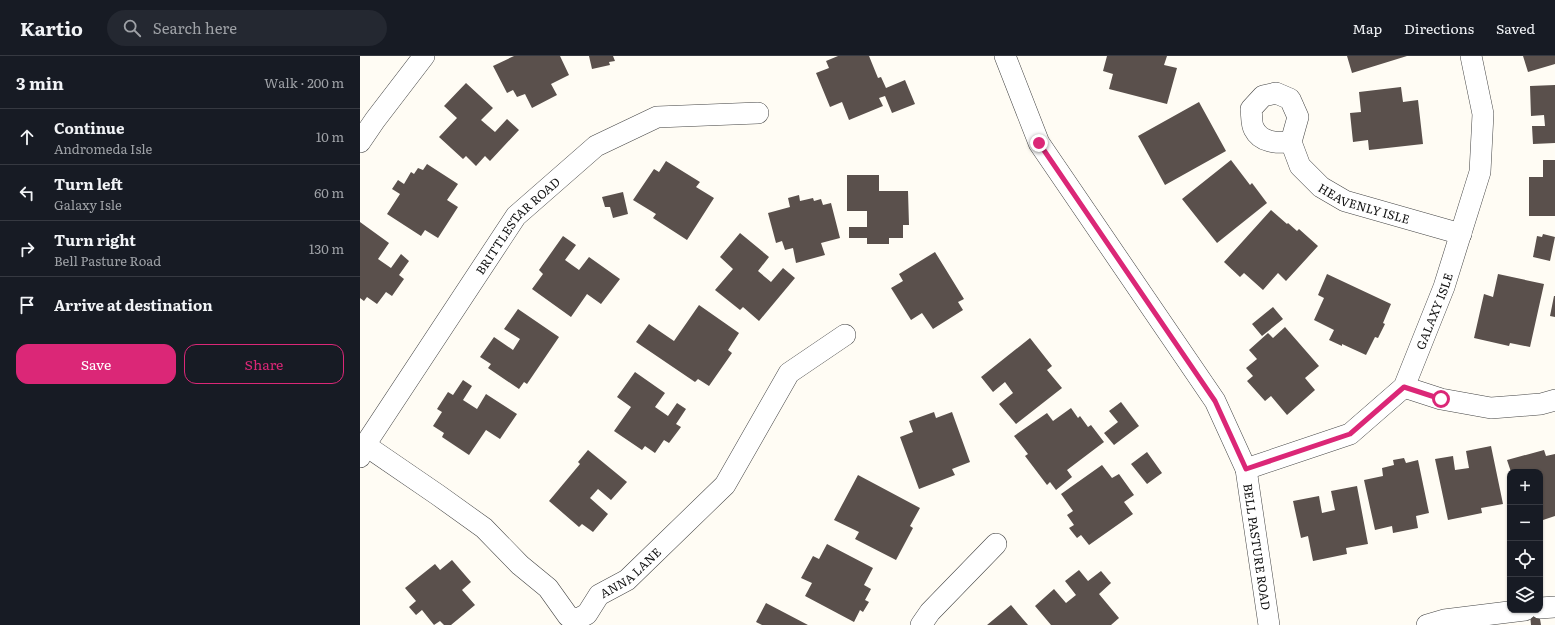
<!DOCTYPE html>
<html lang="en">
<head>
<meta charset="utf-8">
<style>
  :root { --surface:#171b24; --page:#242831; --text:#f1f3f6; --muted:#9ea1a6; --line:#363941; --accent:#db2777 }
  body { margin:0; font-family:Literata,serif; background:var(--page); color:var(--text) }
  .controls { position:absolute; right:12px; bottom:12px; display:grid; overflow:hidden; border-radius:8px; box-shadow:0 1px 3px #0004 }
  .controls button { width:36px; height:36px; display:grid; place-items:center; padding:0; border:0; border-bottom:1px solid var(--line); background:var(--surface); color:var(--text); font:20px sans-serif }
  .stop { position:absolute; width:12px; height:12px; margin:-9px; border:3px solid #db2777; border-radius:50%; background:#fff }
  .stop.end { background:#db2777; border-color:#fff; box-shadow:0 1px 4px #0008 }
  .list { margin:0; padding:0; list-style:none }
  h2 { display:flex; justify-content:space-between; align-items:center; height:52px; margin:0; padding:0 16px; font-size:17px }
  h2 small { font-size:13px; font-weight:400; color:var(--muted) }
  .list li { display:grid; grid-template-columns:26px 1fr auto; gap:12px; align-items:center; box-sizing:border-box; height:56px; padding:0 16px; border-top:1px solid var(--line) }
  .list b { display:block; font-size:15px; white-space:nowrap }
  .list p { margin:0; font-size:13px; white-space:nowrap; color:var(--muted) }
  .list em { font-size:13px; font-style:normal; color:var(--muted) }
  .actions { display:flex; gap:8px; padding:12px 16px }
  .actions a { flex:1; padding:9px 0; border:1px solid var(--accent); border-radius:12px; text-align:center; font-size:14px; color:var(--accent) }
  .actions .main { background:var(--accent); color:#fff }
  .icon { flex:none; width:22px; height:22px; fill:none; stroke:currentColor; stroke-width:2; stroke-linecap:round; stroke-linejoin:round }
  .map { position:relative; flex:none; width:1195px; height:569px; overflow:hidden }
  header { display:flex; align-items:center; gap:24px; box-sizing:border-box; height:56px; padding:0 20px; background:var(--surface); border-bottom:1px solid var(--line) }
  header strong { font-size:19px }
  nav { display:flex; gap:22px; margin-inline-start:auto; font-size:14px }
  .search { width:280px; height:36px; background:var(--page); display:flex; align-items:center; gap:10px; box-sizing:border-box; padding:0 14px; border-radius:22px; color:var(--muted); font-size:15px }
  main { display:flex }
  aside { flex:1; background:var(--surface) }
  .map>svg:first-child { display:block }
</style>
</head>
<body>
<header>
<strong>Kartio</strong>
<div class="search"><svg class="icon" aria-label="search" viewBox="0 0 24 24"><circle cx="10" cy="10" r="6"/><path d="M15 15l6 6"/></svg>Search here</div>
<nav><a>Map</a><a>Directions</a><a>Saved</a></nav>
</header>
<main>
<aside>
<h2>3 min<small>Walk · 200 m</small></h2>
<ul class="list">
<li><svg class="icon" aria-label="ahead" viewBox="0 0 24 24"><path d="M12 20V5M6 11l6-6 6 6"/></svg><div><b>Continue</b><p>Andromeda Isle</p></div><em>10 m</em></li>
<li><svg class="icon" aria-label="left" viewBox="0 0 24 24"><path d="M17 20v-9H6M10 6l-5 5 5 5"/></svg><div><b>Turn left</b><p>Galaxy Isle</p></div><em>60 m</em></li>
<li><svg class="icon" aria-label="right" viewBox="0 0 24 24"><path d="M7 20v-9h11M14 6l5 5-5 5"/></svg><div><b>Turn right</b><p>Bell Pasture Road</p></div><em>130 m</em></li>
<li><svg class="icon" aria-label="arrive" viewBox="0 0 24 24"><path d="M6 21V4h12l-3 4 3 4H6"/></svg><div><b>Arrive at destination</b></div></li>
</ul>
<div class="actions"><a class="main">Save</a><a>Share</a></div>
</aside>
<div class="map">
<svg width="1195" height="569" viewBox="0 0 1195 569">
  <rect width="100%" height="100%" fill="#fffcf4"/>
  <path fill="#5a504c" d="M 154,0 L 200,0 L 209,19 L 191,28 L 197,39 L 172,52 L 165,38 L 157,41 L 153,34 L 147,37 L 133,10 Z
    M 229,0 L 253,0 L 255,5 L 249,6 L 250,9 L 232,13 Z
    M 478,0 L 509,0 L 518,22 L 521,21 L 526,32 L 545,24 L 555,48 L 532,57 L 525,40 L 519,42 L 523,50 L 489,64 L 482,46 L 470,51 L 456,17 L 469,12 L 466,5 Z
    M 747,0 L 807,0 L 804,9 L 817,12 L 807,48 L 749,33 L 753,18 L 743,15 Z
    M 987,0 L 1047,0 L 992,17 Z
    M 1163,0 L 1195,0 L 1195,8 L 1168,16 Z
    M 106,27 L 133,52 L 121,64 L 135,76 L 147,63 L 159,74 L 130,105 L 125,100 L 116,110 L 106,100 L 103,103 L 79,81 L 97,62 L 84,50 Z
    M 1195,29 L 1195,87 L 1173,88 L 1172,70 L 1185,70 L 1184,59 L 1171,60 L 1170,30 Z
    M 1041,31 L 1043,46 L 1058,44 L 1063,88 L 1009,94 L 1008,84 L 993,86 L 990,57 L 1001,56 L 999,36 Z
    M 839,46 L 866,95 L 805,129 L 778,80 Z
    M 871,104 L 890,129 L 892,127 L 907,147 L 857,187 L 822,143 Z
    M 1183,104 L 1195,104 L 1195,160 L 1169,160 L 1169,121 L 1183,121 Z
    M 306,105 L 340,126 L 336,131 L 354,142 L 327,184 L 293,162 L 296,158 L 273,144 L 294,113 L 299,116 Z
    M 67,108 L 98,128 L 87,144 L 98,151 L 78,182 L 65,174 L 61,180 L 27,158 L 40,138 L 32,133 L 38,124 L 44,128 L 51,116 L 54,118 L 58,112 L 63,114 Z
    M 487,119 L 519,119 L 519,135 L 548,135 L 549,169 L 543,169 L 543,182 L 529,182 L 529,188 L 507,188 L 507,182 L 489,182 L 489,171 L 507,171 L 507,155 L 487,155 Z
    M 263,136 L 268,158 L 253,162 L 250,151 L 245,151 L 242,141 Z
    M 439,139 L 440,145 L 453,142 L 454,145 L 461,143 L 463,149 L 471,147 L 480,182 L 461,187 L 465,199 L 436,207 L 433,192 L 425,194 L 422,185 L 416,187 L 408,157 L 430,151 L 428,142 Z
    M 911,154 L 927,168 L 928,167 L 937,175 L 939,173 L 958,190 L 926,225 L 918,217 L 903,234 L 884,217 L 880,221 L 864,206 Z
    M 0,166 L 29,187 L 18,203 L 31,212 L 41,198 L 49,205 L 39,219 L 44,223 L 32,240 L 26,236 L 17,248 L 7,241 L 4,245 L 0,242 Z
    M 380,177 L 409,201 L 398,215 L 411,226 L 423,212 L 435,222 L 399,265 L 383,251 L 380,254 L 355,234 L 373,213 L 360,201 Z
    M 1183,178 L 1195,181 L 1190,205 L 1173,201 L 1177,180 L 1182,181 Z
    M 203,180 L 216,189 L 205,204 L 219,214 L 229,201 L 260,223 L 241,248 L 227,238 L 211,261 L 172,233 L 183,218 L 179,214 Z
    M 575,196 L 604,243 L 598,246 L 603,254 L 573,273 L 562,257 L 551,264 L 531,232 L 543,225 L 539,218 Z
    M 967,218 L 1031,248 L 1023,267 L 1025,268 L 1018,282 L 1015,281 L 1006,299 L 982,288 L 982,290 L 969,284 L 974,274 L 954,264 L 964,242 L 958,239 Z
    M 1138,218 L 1184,228 L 1170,291 L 1150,287 L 1149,290 L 1114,282 L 1124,238 L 1133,241 Z
    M 1194,240 L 1195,240 L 1195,261 L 1190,260 Z
    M 339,249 L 379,277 L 368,294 L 372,297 L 349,330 L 338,323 L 335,326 L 276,286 L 289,268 L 314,285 Z
    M 913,251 L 923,263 L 902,280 L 892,268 Z
    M 158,253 L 199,281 L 167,328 L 164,326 L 159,333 L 128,312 L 131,308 L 120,301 L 134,281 L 153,294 L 160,283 L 144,273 Z
    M 925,271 L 959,310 L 945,322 L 955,334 L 927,359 L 911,340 L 905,345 L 887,325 L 893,320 L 886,312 L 897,303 L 889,294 L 908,277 L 913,282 Z
    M 670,282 L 692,310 L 687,314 L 702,332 L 656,368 L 639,348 L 653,337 L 645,326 L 633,336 L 621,321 Z
    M 275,316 L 305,337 L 295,351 L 308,360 L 317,347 L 326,353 L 316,368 L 321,371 L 309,387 L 304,384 L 295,397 L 285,390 L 282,394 L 254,375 L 271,351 L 257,341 Z
    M 103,324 L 112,330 L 103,344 L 117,353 L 126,338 L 157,358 L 140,383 L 126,374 L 109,399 L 82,381 L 84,377 L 73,370 L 82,356 L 77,353 L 88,336 L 93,339 Z
    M 761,346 L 779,370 L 754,389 L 744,377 L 758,366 L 749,355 Z
    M 711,352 L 718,362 L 720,360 L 728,371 L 731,369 L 744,386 L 707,414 L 712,421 L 696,434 L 690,426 L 687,429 L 665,400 L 668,398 L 654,380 L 687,357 L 693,365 Z
    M 574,356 L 576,362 L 592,356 L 610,406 L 592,413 L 595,419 L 559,433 L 540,381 L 553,376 L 549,365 Z
    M 1131,390 L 1143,448 L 1121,452 L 1122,457 L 1088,464 L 1075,403 L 1093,400 L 1095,414 L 1109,412 L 1106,395 Z
    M 228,394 L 267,426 L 251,444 L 238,433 L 230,442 L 248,458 L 233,476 L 222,468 L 219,471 L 189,445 L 220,408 L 218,406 Z
    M 1184,394 L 1186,400 L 1195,398 L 1195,460 L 1180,465 L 1180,416 L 1151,416 L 1147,404 Z
    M 787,396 L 802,417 L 787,428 L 771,408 Z
    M 1044,402 L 1046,407 L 1058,404 L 1069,457 L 1056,460 L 1058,472 L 1033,477 L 1032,470 L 1015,474 L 1004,424 L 1023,420 L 1022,412 L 1034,409 L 1033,404 Z
    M 742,409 L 752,422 L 759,418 L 774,439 L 764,446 L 773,458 L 729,489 L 721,479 L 717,482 L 709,472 L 714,469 L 707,459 L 713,455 L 701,438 Z
    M 498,419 L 560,452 L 550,470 L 553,472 L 536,504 L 495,483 L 499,476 L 474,464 Z
    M 997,430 L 1008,488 L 986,492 L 987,498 L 953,505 L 948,480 L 941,482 L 933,445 L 959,440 L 962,457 L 975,454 L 971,435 Z
    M 467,488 L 513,512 L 504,529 L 511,533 L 505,544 L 509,546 L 503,556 L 500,554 L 494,566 L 445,540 L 452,527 L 441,522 L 453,500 L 459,503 Z
    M 92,504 L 111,526 L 102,534 L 115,549 L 91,569 L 84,569 L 80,565 L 74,569 L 62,554 L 56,559 L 49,551 L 56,545 L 45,532 L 75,508 L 80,514 Z
    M 719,514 L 728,525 L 741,515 L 751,527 L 739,538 L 759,562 L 751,569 L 691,569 L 675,550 L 694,533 L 706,547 L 716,539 L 705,525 Z
    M 406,547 L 448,569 L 402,569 L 396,566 Z
    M 651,549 L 668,569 L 627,569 Z
    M 1179,557 L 1181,569 L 1171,569 L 1170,558 Z"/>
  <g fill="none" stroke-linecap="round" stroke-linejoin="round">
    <g stroke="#444" stroke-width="22">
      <g id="minor">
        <path id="s1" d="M 645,0 L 679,87 L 855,345 L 886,413 L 909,569"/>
        <path d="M 0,86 L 15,64 L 64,0"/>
        <path id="s2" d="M 931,86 C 917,87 901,87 894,73 C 891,68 892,59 891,53 L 903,40 L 916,37 L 930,43 L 938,61 L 931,86 L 940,110 L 961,131 L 985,145 L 1101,178"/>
        <path d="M 1044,331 L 1081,343 L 1131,352 L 1181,348 L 1195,344"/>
        <path id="s3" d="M 5,389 L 78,439 L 124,472 L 160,509 L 188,532 L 208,560 L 216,564 L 227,558 L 239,539 L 267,524 L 365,429 L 429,317 L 485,279"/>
        <path id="s4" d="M 0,401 L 5,389 L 156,160 L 236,90 L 297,61 L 398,57"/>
        <path id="s5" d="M 886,413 L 990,378 L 1044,331 L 1084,231 L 1120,116 L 1123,58 L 1111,0"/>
        <path d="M 1180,552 L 1195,551"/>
        <path d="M 561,569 L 570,556 L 636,488"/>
        <path d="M 1067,569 L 1084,564 L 1165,554"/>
      </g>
    </g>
    <use href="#minor" stroke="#fff" stroke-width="21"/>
  </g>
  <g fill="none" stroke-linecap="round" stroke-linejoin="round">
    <path stroke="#db2777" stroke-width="5" d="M 679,87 L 855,345 L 886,413 L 990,378 L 1044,331 L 1081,343"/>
  </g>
  <g text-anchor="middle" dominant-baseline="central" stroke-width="4" stroke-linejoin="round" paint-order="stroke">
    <g font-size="12" fill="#111" stroke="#fff">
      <text stroke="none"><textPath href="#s2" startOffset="256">HEAVENLY ISLE</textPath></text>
      <text stroke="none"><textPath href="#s4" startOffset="281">BRITTLESTAR ROAD</textPath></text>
      <text stroke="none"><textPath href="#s5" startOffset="263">GALAXY ISLE</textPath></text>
      <text stroke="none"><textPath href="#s1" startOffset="559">BELL PASTURE ROAD</textPath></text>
      <text stroke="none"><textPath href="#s3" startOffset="350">ANNA LANE</textPath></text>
    </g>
  </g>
</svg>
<div class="controls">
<button>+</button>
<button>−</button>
<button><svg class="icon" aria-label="locate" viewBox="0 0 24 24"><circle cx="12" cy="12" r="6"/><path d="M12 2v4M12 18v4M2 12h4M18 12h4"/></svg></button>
<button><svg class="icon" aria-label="layers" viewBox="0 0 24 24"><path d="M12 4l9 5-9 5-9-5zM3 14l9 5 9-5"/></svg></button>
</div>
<div class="stop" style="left:1081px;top:343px"></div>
<div class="stop end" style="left:679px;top:87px"></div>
</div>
</main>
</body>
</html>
